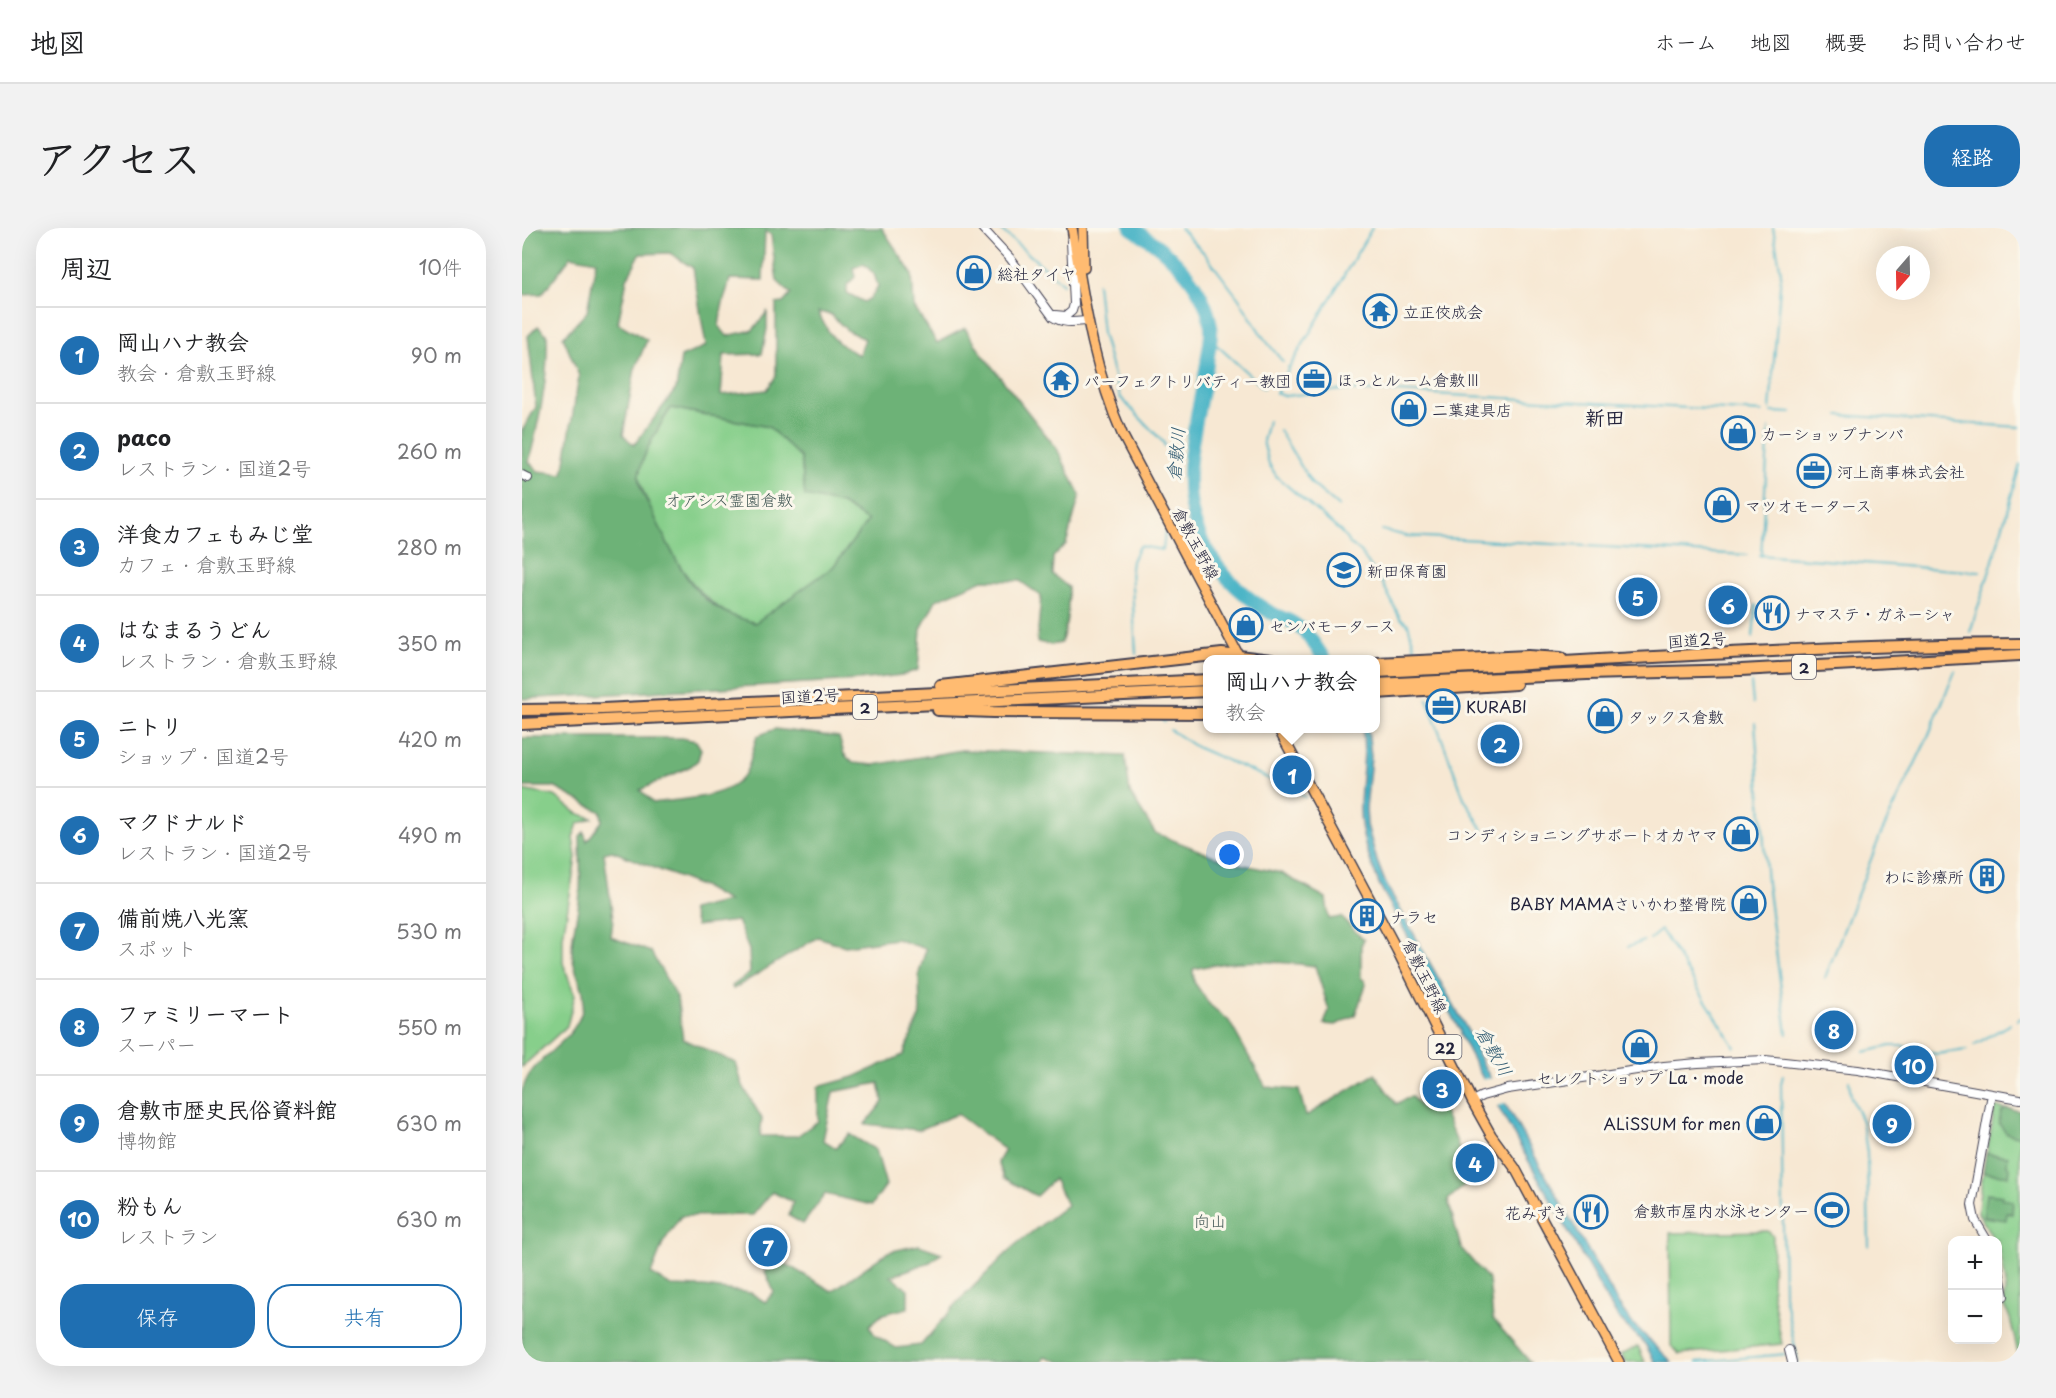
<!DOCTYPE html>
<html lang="ja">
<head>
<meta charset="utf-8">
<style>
  :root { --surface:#fff; --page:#f2f2f2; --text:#202124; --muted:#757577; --line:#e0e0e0; --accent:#1f6fb2 }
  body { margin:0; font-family:"Playpen Sans","Klee One",sans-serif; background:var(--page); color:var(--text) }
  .controls { position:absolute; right:18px; bottom:18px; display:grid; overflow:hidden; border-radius:12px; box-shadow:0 6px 24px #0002 }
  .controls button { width:54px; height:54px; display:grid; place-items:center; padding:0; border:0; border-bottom:2px solid var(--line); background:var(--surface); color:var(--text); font:30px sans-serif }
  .compass { position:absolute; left:1354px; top:18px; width:54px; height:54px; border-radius:50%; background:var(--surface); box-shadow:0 6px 24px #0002; rotate:200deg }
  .you { position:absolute; left:708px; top:627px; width:21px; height:21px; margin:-15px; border:4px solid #fff; border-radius:50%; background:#1a73e8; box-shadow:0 0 0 9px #1a73e833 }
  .badge { display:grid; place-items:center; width:39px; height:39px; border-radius:50%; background:var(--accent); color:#fff; font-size:20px; font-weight:700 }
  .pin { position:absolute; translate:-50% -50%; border:3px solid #fff; box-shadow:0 2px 6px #0006 }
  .popup { position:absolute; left:681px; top:427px; width:177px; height:78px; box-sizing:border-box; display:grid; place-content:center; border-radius:12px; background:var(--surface); filter:drop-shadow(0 2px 4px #0005); font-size:20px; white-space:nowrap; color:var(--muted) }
  .popup b { font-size:22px; color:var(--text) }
  .popup::after { content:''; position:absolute; left:50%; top:100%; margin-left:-12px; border:12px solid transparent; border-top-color:var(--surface) }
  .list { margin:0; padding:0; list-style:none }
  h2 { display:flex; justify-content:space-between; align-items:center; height:78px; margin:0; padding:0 24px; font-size:26px }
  h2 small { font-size:20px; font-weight:400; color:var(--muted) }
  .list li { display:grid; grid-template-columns:39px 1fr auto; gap:18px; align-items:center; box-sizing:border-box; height:96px; padding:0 24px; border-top:2px solid var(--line) }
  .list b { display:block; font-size:22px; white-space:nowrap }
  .list p { margin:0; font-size:20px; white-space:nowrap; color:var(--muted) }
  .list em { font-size:20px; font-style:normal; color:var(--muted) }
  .actions { display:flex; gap:12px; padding:18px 24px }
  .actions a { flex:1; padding:14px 0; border:2px solid var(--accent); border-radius:24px; text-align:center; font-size:21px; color:var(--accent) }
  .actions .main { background:var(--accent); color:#fff }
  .map { position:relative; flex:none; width:1498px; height:1134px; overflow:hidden; border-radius:24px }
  header { display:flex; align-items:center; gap:36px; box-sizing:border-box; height:84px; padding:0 30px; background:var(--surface); border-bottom:2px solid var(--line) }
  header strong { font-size:28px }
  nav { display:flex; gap:33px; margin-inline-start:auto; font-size:21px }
  .intro { display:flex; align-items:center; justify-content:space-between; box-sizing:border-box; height:144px; padding:0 36px }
  h1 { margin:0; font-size:42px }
  .button { padding:15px 27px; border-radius:24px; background:var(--accent); color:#fff; font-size:21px; font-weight:700 }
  main { display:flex; gap:36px; padding:0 36px }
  aside { flex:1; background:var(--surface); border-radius:24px; box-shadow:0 6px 24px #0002 }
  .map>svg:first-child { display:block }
</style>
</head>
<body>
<header>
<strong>地図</strong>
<nav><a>ホーム</a><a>地図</a><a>概要</a><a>お問い合わせ</a></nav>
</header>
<div class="intro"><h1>アクセス</h1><a class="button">経路</a></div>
<main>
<aside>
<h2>周辺<small>10件</small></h2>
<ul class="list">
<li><span class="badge">1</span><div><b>岡山ハナ教会</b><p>教会 · 倉敷玉野線</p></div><em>90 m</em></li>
<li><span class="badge">2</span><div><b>paco</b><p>レストラン · 国道2号</p></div><em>260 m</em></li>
<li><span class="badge">3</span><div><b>洋食カフェもみじ堂</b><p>カフェ · 倉敷玉野線</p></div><em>280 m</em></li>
<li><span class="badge">4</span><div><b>はなまるうどん</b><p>レストラン · 倉敷玉野線</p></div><em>350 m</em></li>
<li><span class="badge">5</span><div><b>ニトリ</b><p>ショップ · 国道2号</p></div><em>420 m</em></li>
<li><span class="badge">6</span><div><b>マクドナルド</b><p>レストラン · 国道2号</p></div><em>490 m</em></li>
<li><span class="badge">7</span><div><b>備前焼八光窯</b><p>スポット</p></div><em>530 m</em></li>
<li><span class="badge">8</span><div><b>ファミリーマート</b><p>スーパー</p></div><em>550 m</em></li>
<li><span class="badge">9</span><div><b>倉敷市歴史民俗資料館</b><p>博物館</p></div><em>630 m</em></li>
<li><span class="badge">10</span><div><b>粉もん</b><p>レストラン</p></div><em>630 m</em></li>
</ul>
<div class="actions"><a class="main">保存</a><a>共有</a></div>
</aside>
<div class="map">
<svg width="1498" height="1134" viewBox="0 0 1498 1134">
  <rect width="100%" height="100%" fill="#fbf7ec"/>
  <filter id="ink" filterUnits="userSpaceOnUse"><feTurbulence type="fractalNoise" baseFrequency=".0167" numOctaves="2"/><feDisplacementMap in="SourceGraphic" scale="12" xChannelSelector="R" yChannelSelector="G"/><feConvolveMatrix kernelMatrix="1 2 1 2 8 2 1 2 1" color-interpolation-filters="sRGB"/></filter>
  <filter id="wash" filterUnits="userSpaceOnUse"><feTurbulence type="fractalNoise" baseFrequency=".008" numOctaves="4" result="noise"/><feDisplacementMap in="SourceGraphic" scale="24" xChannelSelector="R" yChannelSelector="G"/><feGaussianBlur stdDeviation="1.35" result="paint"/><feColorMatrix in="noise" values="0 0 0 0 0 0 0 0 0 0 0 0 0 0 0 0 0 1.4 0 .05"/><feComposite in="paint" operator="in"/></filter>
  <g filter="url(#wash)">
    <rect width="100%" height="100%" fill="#f7e8d3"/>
    <path fill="#87cf8b" stroke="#547863" stroke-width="1.5" d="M 149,180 L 247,199 L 279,230 L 283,268 L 320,276 L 346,293 L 311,339 L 233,395 C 224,392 212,390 203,384 C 165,360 149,324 131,285 C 127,276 116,256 117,247 C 120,226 137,198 149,180 Z
      M 0,562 L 33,568 L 55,585 L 70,590 L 56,596 L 51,609 L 54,629 L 41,709 L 41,735 L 53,767 L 45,798 L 0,839 Z
      M 1473,879 L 1498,883 L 1498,1134 L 1488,1090 L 1481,1077 L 1484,1055 L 1476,1012 L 1472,1012 L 1456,985 L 1457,970 Z
      M 1246,1003 L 1251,1008 L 1250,1064 L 1260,1116 L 1158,1126 L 1149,1118 L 1148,1005 Z
      M 1116,1118 L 1123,1134 L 1104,1134 L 1099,1126 Z"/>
    <path fill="#6db277" stroke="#486a59" stroke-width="1.5" fill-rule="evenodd" d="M 0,0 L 360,0 L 390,46 L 392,79 L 415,115 L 443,100 L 460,126 L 535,221 L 558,267 L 544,316 L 531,329 L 530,346 L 546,359 C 547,378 546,396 539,415 L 529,417 L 515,414 L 519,368 L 498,353 L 461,352 L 414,372 L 399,401 L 396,442 L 380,447 L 337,452 L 0,471 L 0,203 L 14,179 L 6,108 L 16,98 L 25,107 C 27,150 17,192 7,234 L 16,243 L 41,246 L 57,148 L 41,109 L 65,84 L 74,33 L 49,28 L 20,66 L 0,67 ZM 243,3 L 249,7 L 255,53 L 269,66 L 261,75 L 254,76 L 254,148 L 245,162 L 199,167 L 202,127 L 240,126 L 245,101 L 245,84 L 231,102 L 205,108 L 197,98 L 200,79 L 208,51 L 241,52 ZM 148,25 L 171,40 L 184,118 L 159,129 L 154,161 L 112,217 L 101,207 L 113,141 L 125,112 L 96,95 L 105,51 L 118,26 ZM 342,36 L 352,46 L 356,58 L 349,70 L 342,74 L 325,65 L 325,57 L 333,49 L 331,40 ZM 296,84 L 308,86 L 326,103 L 343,111 L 337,127 C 313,116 307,107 296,84 ZM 149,180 L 247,199 L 279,230 L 283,268 L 320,276 L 346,293 L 311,339 L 233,395 C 225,392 215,390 207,386 C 168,370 148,321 131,285 C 126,275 115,258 117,247 C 120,225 137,198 149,180 Z
      M 253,501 L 317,509 L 322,526 L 331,535 L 352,537 L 440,522 L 603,528 L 608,565 L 633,605 L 704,633 L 759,645 L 804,670 L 807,691 L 819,689 L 842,712 L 839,717 L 839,750 L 843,753 L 844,757 L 833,787 L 814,797 L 802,796 L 807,782 L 793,738 C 750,732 713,731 671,741 L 672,754 L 688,777 L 707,793 L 744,859 L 777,862 L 784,888 L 853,846 L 874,876 L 889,868 L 902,883 L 919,877 L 934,912 L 947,953 L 926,972 L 939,1020 L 967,1052 L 971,1091 L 1008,1134 L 539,1134 L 523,1128 L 520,1134 L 0,1134 L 0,865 C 6,830 48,819 59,786 C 67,763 55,753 51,732 C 47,710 57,686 58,664 C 59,646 58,627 58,608 L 62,604 L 65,613 L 80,593 L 79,584 L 32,559 L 0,559 L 0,510 L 160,510 L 174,513 L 179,521 L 176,532 L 169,538 L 118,562 L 131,575 C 158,571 210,571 224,544 C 229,533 231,519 235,508 ZM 90,623 L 183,660 L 206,673 L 169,682 L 174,698 L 215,693 L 227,722 L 228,745 L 210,758 L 211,761 L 296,709 L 323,718 L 374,711 L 404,721 L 397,745 L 398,787 L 381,827 L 332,849 L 296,859 L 296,893 L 275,908 L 238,908 L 240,891 L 220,856 L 214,835 L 161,811 L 155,770 L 129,724 L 89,709 L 91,691 L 82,625 ZM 357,855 L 361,874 L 343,896 L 397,902 L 435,886 L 483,922 L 476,934 L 482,950 L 514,968 L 532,951 L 545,977 L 493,1017 L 436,1074 L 399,1117 L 374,1120 L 353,1107 L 347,1098 L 361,1086 L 386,1080 L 386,1061 L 369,1048 L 408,1034 L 420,1025 L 397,1017 L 366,1024 L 310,1063 L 264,1036 L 243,1043 L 252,1064 L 243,1074 L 229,1065 L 182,1059 L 149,1058 L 129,1046 L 142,1013 L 159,988 L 231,987 L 250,964 L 271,974 L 267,988 L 281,996 L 303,966 L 350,977 L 364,957 L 354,922 L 327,906 L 314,920 L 301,912 L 311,864 Z
      M 1484,880 L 1498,883 L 1498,909 L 1485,905 L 1477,896 L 1479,884 Z
      M 1464,925 L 1486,928 L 1485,937 L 1488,940 L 1487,948 L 1461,944 Z
      M 1464,966 L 1481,968 L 1480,971 L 1491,973 L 1490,986 L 1485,985 L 1484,992 L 1461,989 Z"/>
    <path fill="#49b4c6" stroke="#366b80" stroke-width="1.5" d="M 840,501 L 846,501 L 849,528 L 844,581 L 845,597 L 855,633 L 863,654 L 952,814 L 956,827 L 968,849 L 1097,1077 L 1110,1095 L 1150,1134 L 1133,1134 L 1123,1116 L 1098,1092 L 1088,1077 L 975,877 L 938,807 L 938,803 L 858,658 C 848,633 838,608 838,581 C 838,553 845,528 840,501 Z"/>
    <path fill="#f7e8d3" d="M 972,850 L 986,875 L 972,879 L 958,852 Z"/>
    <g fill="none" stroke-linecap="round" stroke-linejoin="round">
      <path stroke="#49b4c6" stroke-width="2" d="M 477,0 L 541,56
        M 658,0 L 683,26 L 717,71 L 741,109 L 761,134
        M 575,55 L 580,105 L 598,169 L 642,215 L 642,218
        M 688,111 L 742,160
        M 767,140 L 850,0
        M 754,165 L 763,168 L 821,162 L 855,163 L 1240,184
        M 754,166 L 767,140 L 766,139
        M 1248,182 L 1259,45 L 1251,0
        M 1249,184 L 1270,185
        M 1317,187 L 1498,199
        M 746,193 L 741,213 L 747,236 L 755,249 L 819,304 L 828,316 L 837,322 L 861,356 L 878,390 L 886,396 L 894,424
        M 757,202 L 790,256 L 817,279
        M 860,302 L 885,308 L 1225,327
        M 1237,327 L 1458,344
        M 1239,328 L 1247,200
        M 1448,404 L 1470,336 L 1498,237
        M 1231,409 L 1234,377
        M 614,426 L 609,341 L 610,333 L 617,318 L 641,322 L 643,304
        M 1229,455 L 1231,475
        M 905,471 L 942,570 L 961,602
        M 639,490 L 642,494
        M 1233,495 L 1245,655 L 1265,806
        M 648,502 L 674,519 L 741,548 L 783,569
        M 1128,711 L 1139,702 L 1213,819
        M 1106,719 L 1122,713
        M 1303,750 L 1358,608 L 1405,511 L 1433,443
        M 1495,792 L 1498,790
        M 1452,817 L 1488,796
        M 1342,824 L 1368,818 L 1380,818 L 1414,826 L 1445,822
        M 1261,847 L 1259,856 L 1262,1067 L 1276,1134
        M 1327,853 L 1329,869 L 1340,893 L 1345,924 L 1347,1018
        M 1175,1134 L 1265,1126"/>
      <path stroke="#49b4c6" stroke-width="14" d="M 609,0 C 645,21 683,55 689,99 C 690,110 686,124 685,135 C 677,189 655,248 675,301 C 688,337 717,366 749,385 C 757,389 767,391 774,397 C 786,405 794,419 803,432"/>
    </g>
  </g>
  <g filter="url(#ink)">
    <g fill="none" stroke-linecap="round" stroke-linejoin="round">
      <g stroke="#424052" stroke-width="10">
        <path id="minor" d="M 460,0 L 488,30 L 531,89 C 541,96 553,94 565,93
          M 533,87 L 544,88 L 550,83 L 552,76 L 549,13
          M 0,247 L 6,250
          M 950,873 L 960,868 L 986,861 L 1142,838 L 1176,835 L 1243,832 L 1336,842 L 1498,871
          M 1465,1012 L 1453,992 L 1450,977 L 1470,866
          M 1476,1037 L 1482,1068
          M 1267,1122 L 1270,1134"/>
      </g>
      <g stroke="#424052" stroke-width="12">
        <path id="major" d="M 550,0 C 562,73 571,140 601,208 L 719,432
          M 561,0 L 562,40
          M 756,500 L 875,722 L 950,873 L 969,907 L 993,940 L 1097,1134"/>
      </g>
      <g stroke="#424052" stroke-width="14">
        <path id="highway" d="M 854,435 L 1006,428 L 1039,430
          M 854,444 C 1069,434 1283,417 1498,416
          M 854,456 L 1065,446 L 1219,442 L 1498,427
          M 419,458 L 700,426 L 749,432
          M 854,465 L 994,456
          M 0,482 L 80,481 L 686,452
          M 416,482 L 471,484 L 686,485
          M 0,496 L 686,463"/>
      </g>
      <use href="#minor" stroke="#fff" stroke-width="8"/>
      <use href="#major" stroke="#ffbb71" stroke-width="9"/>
      <use href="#highway" stroke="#ffbb71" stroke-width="10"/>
    </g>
  </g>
  <defs>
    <g id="shop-ring" transform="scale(1.725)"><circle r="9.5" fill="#fbf7ec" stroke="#1f6fb2" stroke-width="1.5"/><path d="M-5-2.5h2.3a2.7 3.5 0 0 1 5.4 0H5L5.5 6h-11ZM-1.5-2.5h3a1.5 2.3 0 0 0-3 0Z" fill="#1f6fb2"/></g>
    <g id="temple-ring" transform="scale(1.725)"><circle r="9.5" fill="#fbf7ec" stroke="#1f6fb2" stroke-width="1.5"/><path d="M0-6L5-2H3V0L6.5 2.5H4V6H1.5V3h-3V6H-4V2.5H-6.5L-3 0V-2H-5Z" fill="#1f6fb2"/></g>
    <g id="office-ring" transform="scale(1.725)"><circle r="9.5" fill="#fbf7ec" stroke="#1f6fb2" stroke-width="1.5"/><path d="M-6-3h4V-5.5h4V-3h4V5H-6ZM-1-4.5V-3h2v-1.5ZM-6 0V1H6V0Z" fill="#1f6fb2"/></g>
    <g id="school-ring" transform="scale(1.725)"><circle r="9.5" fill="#fbf7ec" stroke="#1f6fb2" stroke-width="1.5"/><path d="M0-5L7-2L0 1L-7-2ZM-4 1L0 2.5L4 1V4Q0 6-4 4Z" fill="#1f6fb2"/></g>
    <g id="restaurant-ring" transform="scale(1.725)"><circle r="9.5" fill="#fbf7ec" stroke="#1f6fb2" stroke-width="1.5"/><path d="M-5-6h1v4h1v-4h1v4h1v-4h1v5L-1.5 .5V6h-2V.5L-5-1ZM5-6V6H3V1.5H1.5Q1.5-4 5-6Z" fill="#1f6fb2"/></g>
    <g id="building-ring" transform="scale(1.725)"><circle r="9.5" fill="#fbf7ec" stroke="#1f6fb2" stroke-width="1.5"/><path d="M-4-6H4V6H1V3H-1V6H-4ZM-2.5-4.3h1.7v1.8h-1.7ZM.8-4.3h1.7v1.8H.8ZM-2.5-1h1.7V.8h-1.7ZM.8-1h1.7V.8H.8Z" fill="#1f6fb2"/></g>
    <g id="stadium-ring" transform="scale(1.725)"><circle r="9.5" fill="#fbf7ec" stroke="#1f6fb2" stroke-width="1.5"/><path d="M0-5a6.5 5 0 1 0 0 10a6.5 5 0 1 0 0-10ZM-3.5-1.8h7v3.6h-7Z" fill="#1f6fb2"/></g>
  </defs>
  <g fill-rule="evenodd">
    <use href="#shop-ring" x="452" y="45"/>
    <use href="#temple-ring" x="858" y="83"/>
    <use href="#office-ring" x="792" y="151"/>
    <use href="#temple-ring" x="539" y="152"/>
    <use href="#shop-ring" x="887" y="181"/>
    <use href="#shop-ring" x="1216" y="205"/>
    <use href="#office-ring" x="1292" y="243"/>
    <use href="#shop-ring" x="1200" y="277"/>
    <use href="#school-ring" x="822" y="342"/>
    <use href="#restaurant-ring" x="1250" y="385"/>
    <use href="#shop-ring" x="724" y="397"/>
    <use href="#office-ring" x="921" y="478"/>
    <use href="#shop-ring" x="1083" y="488"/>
    <use href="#shop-ring" x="1219" y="606"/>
    <use href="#building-ring" x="1465" y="648"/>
    <use href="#shop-ring" x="1227" y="675"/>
    <use href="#building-ring" x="845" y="688"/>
    <use href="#shop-ring" x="1118" y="819"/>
    <use href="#shop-ring" x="1242" y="895"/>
    <use href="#stadium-ring" x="1310" y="982"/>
    <use href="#restaurant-ring" x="1069" y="984"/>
  </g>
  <g text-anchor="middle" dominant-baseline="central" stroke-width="6" stroke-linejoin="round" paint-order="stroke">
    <g fill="#fbf7ec" stroke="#636270" stroke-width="1.5">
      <rect x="1270" y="427" width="24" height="24" rx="4.5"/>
      <rect x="331" y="467" width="24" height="24" rx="4.5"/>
      <rect x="906.5" y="807" width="33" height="24" rx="4.5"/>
    </g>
    <g font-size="15" font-weight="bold" fill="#22223b">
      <text x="1282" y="439">2</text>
      <text x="343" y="479">2</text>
      <text x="923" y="819">22</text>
    </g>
    <g font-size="16" fill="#22223b" stroke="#fbf7ec" text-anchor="start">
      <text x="475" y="45">総社タイヤ</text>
      <text x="881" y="83">立正佼成会</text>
      <text x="815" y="151">ほっとルーム倉敷Ⅲ</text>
      <text x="562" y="152">パーフェクトリバティー教団</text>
      <text x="910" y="181">二葉建具店</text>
      <text x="1239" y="205">カーショップナンバ</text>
      <text x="1315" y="243">河上商事株式会社</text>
      <text x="1223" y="277">マツオモータース</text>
      <text x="845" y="342">新田保育園</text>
      <text x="1273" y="385">ナマステ・ガネーシャ</text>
      <text x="747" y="397">センバモータース</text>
      <text x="944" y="478">KURABI</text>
      <text x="1106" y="488">タックス倉敷</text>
      <text x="1196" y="606" text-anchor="end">コンディショニングサポートオカヤマ</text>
      <text x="1442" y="648" text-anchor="end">わに診療所</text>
      <text x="1204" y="675" text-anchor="end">BABY MAMAさいかわ整骨院</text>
      <text x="868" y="688">ナラセ</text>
      <text x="1118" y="849" text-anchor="middle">セレクトショップ La・mode</text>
      <text x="1219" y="895" text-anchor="end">ALiSSUM for men</text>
      <text x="1287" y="982" text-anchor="end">倉敷市屋内水泳センター</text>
      <text x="1046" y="984" text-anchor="end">花みずき</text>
    </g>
    <g font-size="16" fill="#405653" stroke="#fbf7ec">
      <text x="207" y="271">オアシス霊園倉敷</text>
      <text x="688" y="992">向山</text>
    </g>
    <g font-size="16" fill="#22223b" stroke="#fbf7ec">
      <text transform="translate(675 315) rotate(62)">倉敷玉野線</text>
      <text transform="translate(1175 411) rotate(-4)">国道2号</text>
      <text transform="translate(288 467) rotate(-3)">国道2号</text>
      <text transform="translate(904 748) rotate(64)">倉敷玉野線</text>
    </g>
    <g font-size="18" font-style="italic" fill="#325c73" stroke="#fbf7ec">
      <text transform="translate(653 226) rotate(-85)">倉敷川</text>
      <text transform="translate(973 823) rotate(61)">倉敷川</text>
    </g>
    <g font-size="20" font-weight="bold" fill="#22223b" stroke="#fbf7ec">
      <text x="1083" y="189">新田</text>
    </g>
  </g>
</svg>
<div class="controls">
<button>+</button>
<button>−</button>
</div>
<svg class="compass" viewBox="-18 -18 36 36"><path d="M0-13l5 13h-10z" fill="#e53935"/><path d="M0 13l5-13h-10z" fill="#757577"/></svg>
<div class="you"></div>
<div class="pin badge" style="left:770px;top:547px">1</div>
<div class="popup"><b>岡山ハナ教会</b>教会</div>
<div class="pin badge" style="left:978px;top:516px">2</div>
<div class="pin badge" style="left:920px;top:861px">3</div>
<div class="pin badge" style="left:953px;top:935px">4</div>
<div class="pin badge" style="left:1116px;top:369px">5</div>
<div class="pin badge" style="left:1206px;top:377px">6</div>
<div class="pin badge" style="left:246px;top:1019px">7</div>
<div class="pin badge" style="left:1312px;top:802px">8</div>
<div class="pin badge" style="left:1370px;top:896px">9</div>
<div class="pin badge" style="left:1392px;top:837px">10</div>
</div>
</main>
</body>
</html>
